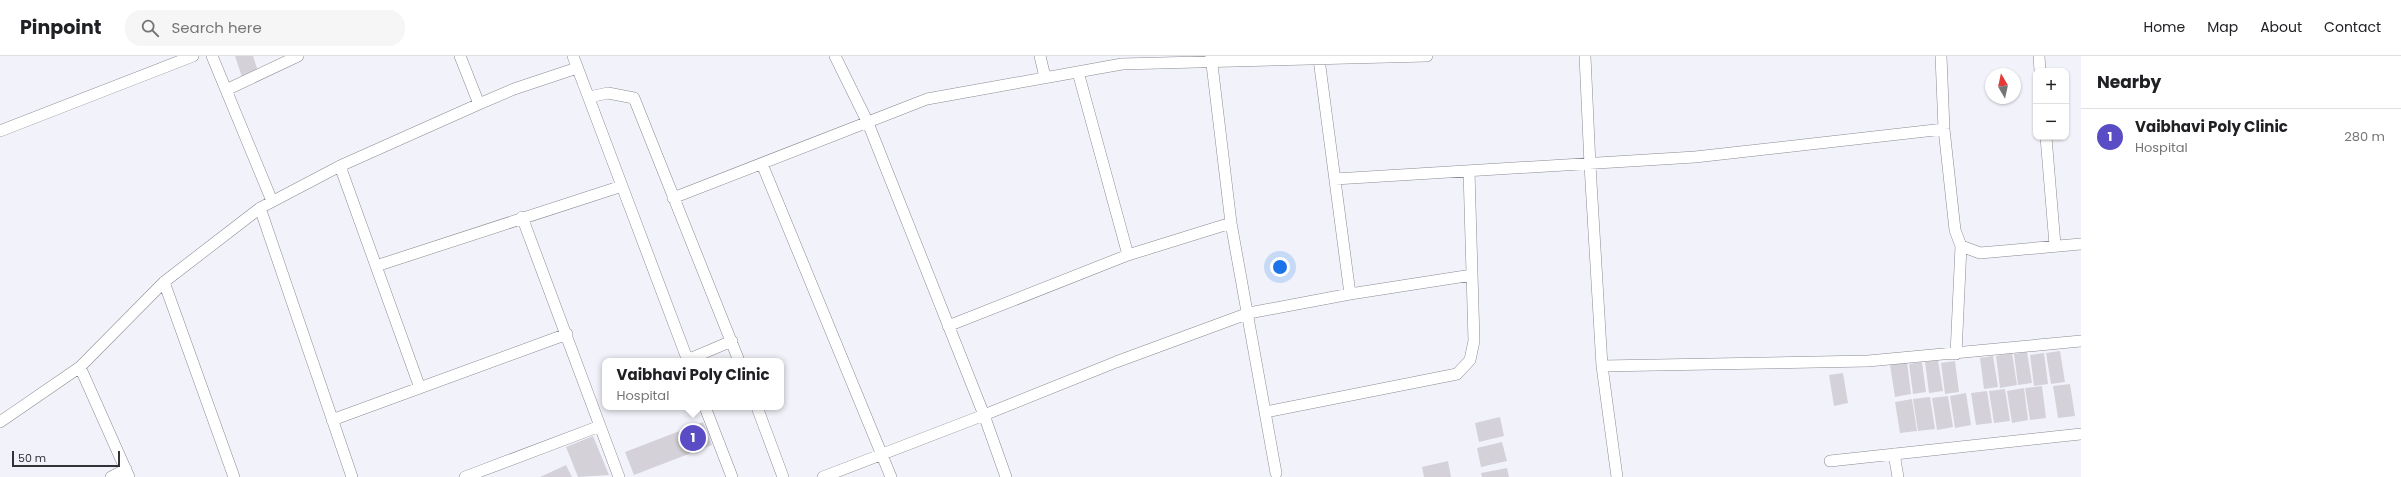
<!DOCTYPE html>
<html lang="en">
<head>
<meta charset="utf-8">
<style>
  :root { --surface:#fff; --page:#f6f6f6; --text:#202124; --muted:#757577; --line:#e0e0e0; --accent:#594cc4 }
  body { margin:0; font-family:Poppins,sans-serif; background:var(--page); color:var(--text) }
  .controls { position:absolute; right:12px; top:12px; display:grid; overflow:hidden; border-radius:8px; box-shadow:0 1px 3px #0004 }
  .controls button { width:36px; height:36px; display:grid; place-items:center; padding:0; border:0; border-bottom:1px solid var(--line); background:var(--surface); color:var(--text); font:20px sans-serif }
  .compass { position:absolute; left:1985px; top:12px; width:36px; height:36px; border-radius:50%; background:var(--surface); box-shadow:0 1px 3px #0004; rotate:351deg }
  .scale { position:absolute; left:12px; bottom:10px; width:108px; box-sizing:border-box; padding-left:4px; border:2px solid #323336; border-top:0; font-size:11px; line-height:14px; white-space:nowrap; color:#323336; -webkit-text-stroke:3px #f2f3fa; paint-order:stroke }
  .you { position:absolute; left:1280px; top:211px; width:14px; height:14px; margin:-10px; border:3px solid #fff; border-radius:50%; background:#1a73e8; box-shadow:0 0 0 6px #1a73e833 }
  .badge { display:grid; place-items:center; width:26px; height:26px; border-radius:50%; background:var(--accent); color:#fff; font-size:13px; font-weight:700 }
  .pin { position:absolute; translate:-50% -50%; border:2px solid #fff; box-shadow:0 1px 4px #0006 }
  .popup { position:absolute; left:602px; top:302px; width:182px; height:52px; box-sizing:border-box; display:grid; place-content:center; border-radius:8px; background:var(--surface); filter:drop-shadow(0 1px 3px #0005); font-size:13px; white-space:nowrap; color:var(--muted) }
  .popup b { font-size:15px; color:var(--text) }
  .popup::after { content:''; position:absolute; left:50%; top:100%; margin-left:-8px; border:8px solid transparent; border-top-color:var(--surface) }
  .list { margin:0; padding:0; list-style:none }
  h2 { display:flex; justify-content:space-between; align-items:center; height:52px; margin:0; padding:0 16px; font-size:17px }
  h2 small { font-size:13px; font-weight:400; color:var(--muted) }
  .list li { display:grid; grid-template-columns:26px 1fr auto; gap:12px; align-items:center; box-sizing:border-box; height:56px; padding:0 16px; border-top:1px solid var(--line) }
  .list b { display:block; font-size:15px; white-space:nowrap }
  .list p { margin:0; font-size:13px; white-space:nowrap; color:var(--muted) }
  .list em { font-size:13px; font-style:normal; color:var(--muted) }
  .icon { flex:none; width:22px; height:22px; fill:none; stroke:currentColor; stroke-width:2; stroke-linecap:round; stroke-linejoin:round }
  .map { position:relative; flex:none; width:2081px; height:421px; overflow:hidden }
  header { display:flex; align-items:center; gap:24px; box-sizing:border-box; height:56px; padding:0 20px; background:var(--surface); border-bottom:1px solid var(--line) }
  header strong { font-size:19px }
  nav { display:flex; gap:22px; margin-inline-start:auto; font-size:14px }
  .search { width:280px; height:36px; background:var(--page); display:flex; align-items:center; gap:10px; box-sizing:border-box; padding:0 14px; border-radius:16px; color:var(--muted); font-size:15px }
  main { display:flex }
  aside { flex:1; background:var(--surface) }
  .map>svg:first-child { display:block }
</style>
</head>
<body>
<header>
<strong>Pinpoint</strong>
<div class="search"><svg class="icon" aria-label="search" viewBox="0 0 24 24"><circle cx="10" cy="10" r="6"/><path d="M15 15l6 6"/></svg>Search here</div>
<nav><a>Home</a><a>Map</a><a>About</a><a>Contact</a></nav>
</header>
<main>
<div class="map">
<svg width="2081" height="421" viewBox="0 0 2081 421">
  <rect width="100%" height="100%" fill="#f2f3fa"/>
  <path fill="#d5d1d8" d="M 235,0 L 253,0 L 258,15 L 242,21 Z
    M 2060,295 L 2065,326 L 2051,328 L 2046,297 Z
    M 2027,296 L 2032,327 L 2018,329 L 2014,298 Z
    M 2012,297 L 2017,329 L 2000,332 L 1996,300 Z
    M 2044,297 L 2048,328 L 2034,330 L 2030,299 Z
    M 1993,300 L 1998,331 L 1984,333 L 1980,302 Z
    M 1938,304 L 1943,335 L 1929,337 L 1925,306 Z
    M 1955,305 L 1959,336 L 1945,338 L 1941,307 Z
    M 1907,306 L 1911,338 L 1895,341 L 1890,309 Z
    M 1922,306 L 1926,336 L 1913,338 L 1909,308 Z
    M 1843,317 L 1848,347 L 1834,350 L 1829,319 Z
    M 2070,328 L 2075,360 L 2058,362 L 2053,330 Z
    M 2042,330 L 2046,362 L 2030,364 L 2025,332 Z
    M 2024,332 L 2028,364 L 2012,367 L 2007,335 Z
    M 2005,333 L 2010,365 L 1994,367 L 1989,335 Z
    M 1987,335 L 1992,367 L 1976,369 L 1971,337 Z
    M 1966,337 L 1971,369 L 1955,372 L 1950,340 Z
    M 1948,340 L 1953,371 L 1937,374 L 1932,342 Z
    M 1930,341 L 1935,373 L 1918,375 L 1913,343 Z
    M 1912,343 L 1917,375 L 1900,377 L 1895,346 Z
    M 1500,361 L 1504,380 L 1479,386 L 1475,367 Z
    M 703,366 L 712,389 L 634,419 L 625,396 Z
    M 593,380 L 609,419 L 578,421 L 566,391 Z
    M 1502,386 L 1507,405 L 1481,411 L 1477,392 Z
    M 1448,405 L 1451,421 L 1424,421 L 1422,411 Z
    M 566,409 L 572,421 L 540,421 Z
    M 1507,412 L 1509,421 L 1482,421 L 1481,417 Z"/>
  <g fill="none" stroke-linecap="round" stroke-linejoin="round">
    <g stroke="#8a8b92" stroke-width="12">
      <path id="minor" d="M 212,0 L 272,145
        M 460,0 L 479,48
        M 573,0 L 622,130
        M 835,0 L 868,67 L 984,359 L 1116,306 L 1249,257 L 1350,238 L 1472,219
        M 1040,0 L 1045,21
        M 1211,0 L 1231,167 L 1276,417
        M 1585,0 L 1590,109 L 1602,310 L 1617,421
        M 1941,0 L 1944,73 L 1955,174 L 1961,190 L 1956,298
        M 2039,0 L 2040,15
        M 1319,3 L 1350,238
        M 1078,16 L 1128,199
        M 226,34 L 298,0
        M 589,41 L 608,37 L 634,42 L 739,305
        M 0,75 L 193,0
        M 2046,81 L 2055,189
        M 762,108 L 891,421
        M 340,110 L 420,332
        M 1335,123 L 1695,101 L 1944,73
        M 673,142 L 927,43 L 1122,8 L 1427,0
        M 260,152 L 352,421
        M 522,161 L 619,421
        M 1961,190 L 1980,197 L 2081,188
        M 376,210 L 622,130 L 688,305
        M 164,226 L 234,421
        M 948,270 L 1128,199 L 1231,167
        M 687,304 L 732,285
        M 1602,310 L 1868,305 L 2081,285
        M 80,311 L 129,421
        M 705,351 L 732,421
        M 757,351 L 783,421
        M 1266,356 L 1457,318 L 1470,304 L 1474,285 L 1469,115
        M 332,364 L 567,278
        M 0,366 L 80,311 L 164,226 L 260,152 L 340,110 L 479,48 L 514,33 L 577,12
        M 1894,398 L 1898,421
        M 1830,405 L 2081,378
        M 111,421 L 126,413
        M 465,421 L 600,370
        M 823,421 L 984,359 L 1006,421"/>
    </g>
    <use href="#minor" stroke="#fff" stroke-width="11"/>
  </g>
</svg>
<div class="controls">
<button>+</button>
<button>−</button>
</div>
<svg class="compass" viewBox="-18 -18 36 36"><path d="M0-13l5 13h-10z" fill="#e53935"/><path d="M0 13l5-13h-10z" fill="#757577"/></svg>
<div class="scale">50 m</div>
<div class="you"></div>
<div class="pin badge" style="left:693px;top:382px">1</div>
<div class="popup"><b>Vaibhavi Poly Clinic</b>Hospital</div>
</div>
<aside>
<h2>Nearby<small></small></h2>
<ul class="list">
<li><span class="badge">1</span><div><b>Vaibhavi Poly Clinic</b><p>Hospital</p></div><em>280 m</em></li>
</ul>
</aside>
</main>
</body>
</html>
